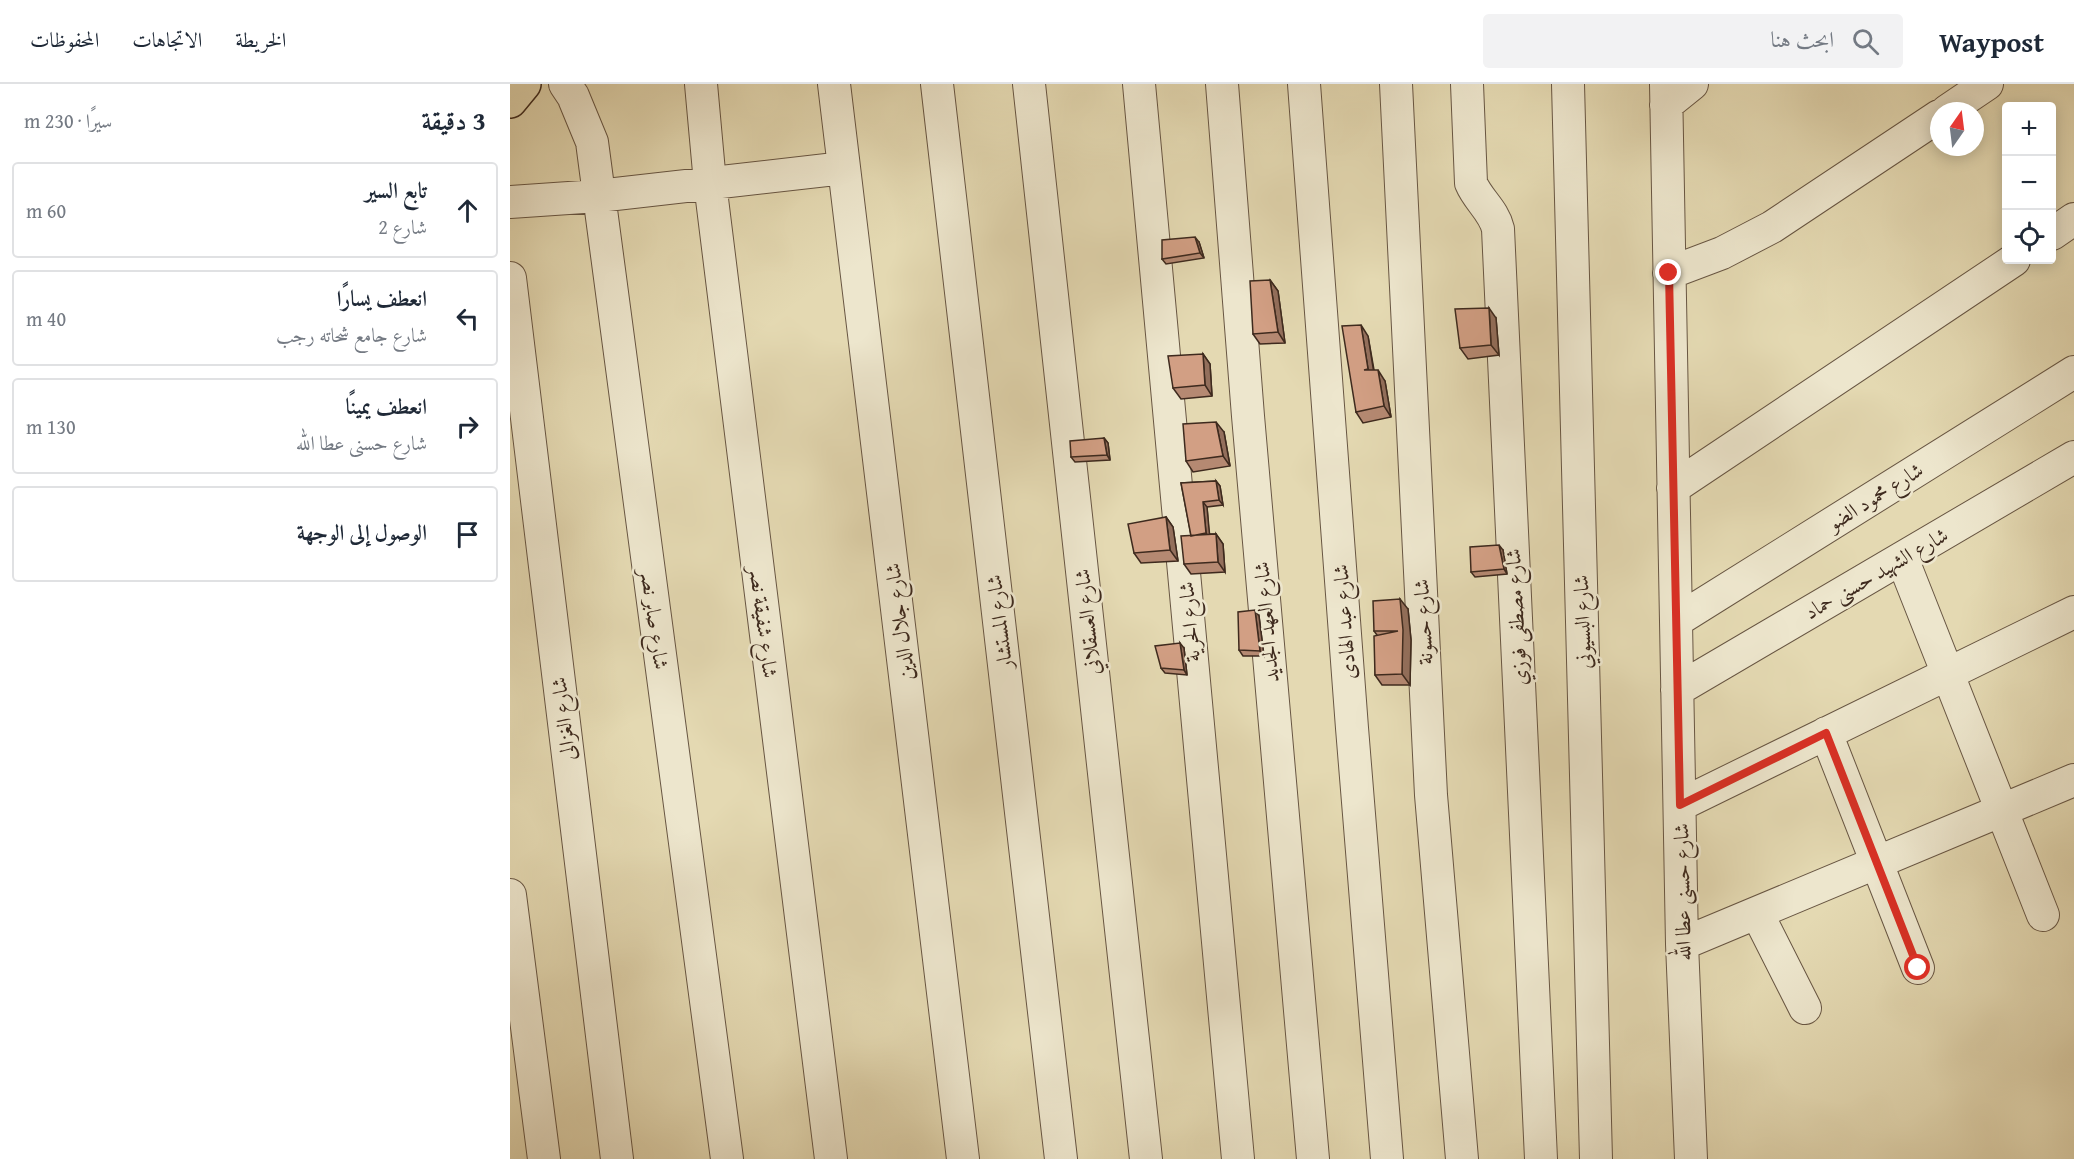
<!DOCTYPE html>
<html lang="ar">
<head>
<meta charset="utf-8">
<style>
  :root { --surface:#fff; --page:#f2f2f3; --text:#1f2937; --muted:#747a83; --line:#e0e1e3 }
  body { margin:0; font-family:"Gentium Book Plus",Amiri,serif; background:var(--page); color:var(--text); direction:rtl }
  .controls { position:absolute; right:18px; top:18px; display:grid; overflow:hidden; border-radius:6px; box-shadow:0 3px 15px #0003 }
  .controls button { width:54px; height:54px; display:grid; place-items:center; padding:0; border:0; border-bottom:2px solid var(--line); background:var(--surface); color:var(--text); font:30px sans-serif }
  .compass { position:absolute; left:1420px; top:18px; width:54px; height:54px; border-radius:50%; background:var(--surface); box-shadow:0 3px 15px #0003; rotate:14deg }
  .stop { position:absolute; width:18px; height:18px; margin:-14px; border:4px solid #d93025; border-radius:50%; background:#fff }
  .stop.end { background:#d93025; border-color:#fff; box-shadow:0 2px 6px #0008 }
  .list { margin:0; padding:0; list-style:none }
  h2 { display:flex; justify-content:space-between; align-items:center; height:78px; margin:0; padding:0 24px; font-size:26px }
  h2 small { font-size:20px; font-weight:400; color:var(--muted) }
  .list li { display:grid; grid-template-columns:39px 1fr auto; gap:18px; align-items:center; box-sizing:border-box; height:96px; margin:0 12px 12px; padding:0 12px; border:2px solid var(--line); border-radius:6px }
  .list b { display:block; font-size:22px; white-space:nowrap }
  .list p { margin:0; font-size:20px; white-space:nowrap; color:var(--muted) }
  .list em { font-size:20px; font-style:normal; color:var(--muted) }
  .icon { flex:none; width:33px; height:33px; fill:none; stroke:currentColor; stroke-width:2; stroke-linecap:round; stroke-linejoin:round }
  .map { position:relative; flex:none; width:1564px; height:1075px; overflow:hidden; direction:ltr }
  header { display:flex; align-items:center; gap:36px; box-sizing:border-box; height:84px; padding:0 30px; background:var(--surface); border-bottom:2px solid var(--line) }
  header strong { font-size:28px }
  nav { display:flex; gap:33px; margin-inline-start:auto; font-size:21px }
  .search { width:420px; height:54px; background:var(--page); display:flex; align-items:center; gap:15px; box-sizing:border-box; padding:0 21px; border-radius:6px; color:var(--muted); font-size:22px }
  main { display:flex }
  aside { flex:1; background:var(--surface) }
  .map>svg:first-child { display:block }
</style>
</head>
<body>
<header>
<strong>Waypost</strong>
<div class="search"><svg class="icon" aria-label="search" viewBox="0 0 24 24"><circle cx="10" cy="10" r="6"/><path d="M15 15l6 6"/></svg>ابحث هنا</div>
<nav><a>الخريطة</a><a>الاتجاهات</a><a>المحفوظات</a></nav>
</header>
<main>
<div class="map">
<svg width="1564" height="1075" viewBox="0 0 1564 1075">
  <rect width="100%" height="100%" fill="#e4d9b2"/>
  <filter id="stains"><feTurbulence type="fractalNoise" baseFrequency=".00333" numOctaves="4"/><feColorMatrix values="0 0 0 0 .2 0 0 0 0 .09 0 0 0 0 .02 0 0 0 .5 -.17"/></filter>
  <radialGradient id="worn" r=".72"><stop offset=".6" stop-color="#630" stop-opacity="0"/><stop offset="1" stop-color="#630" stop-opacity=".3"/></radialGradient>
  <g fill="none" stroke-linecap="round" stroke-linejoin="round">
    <g stroke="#685643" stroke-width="34">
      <path id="minor" d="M 55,0 L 63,12 L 82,58 L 217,1075
        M 191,0 L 200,99 L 321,1075
        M 324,0 L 453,1075
        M 427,0 L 551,1075
        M 519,0 L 636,1075
        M 629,0 L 728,1075
        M 712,0 L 738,332 L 803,1075
        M 794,0 L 842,644 L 877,1075
        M 886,0 L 921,711 L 952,1075
        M 957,0 L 961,99 C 968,116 984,127 988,145 L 1031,1075
        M 1058,0 L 1086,1075
        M 1156,0 L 1172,860 L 1181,1075
        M 1156,21 L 1182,0
        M 1437,27 L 1477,0
        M 0,118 L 88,112 L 334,84
        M 1542,150 L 1564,135
        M 1159,189 L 1212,169 L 1262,143 L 1429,32
        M 0,194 L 107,1075
        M 1163,404 L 1504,176
        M 1392,474 L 1533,831
        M 1166,537 L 1564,288
        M 1167,606 L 1564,373
        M 1316,649 L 1408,884
        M 1170,721 L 1564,528
        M 0,811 L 34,1075
        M 1247,829 L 1295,924
        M 1172,860 L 1564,696"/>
    </g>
    <g stroke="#3e2a1e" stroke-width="36">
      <path id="major" d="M 0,17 L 14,0"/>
    </g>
    <use href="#minor" stroke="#ede6cd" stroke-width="32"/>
    <use href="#major" stroke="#e4d9b2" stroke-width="33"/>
  </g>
  <path fill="#b58972" stroke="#3e2a1e" stroke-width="1.5" d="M 689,158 L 694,174 L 656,180 L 652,175 Z
    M 760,196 L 768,207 L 775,259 L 750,260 L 743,250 Z
    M 986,234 L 989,271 L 958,275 L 950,264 Z
    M 858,252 L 864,286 L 875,297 L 881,333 L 853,339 L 846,328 Z
    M 693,270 L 700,280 L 702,312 L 671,315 L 663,304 Z
    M 714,348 L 720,382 L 683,388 L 676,377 Z
    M 594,354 L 598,359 L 600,376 L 565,378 L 561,373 Z
    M 706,397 L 710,402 L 713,421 L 697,423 L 699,450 L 706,450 L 713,460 L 715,488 L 681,490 L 674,480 L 681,451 L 671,399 Z
    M 656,433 L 663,443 L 668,477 L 631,479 L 624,469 Z
    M 993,466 L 997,490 L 965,493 L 961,488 Z
    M 898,525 L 901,556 L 900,601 L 872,601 L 865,591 L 867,551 L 864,547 Z
    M 749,532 L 754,572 L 733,572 L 729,566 Z
    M 674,564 L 677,591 L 655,589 L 651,584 Z"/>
  <path fill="#936f5c" stroke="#3e2a1e" stroke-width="1.5" d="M 685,153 L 689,158 L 694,174 L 690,169 Z
    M 760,196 L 768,207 L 775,259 L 768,248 Z
    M 979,224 L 986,234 L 989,271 L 981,261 Z
    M 851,241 L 858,252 L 865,296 L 858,285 Z
    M 693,270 L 700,280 L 702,312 L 695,301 Z
    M 868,286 L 875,297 L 881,333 L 874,322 Z
    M 706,338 L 714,348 L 720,382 L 713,372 Z
    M 594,354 L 598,359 L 600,376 L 597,371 Z
    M 706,397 L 710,402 L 713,421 L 709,416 Z
    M 693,418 L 697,423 L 700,455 L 696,449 Z
    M 656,433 L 663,443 L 668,477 L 660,466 Z
    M 706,450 L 713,460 L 715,488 L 708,478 Z
    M 989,461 L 993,466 L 997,490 L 994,485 Z
    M 890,515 L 898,525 L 901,556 L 900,601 L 892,590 Z
    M 745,526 L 749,532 L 754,572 L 750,567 Z
    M 670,559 L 674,564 L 677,591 L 674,586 Z"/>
  <path fill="#d29f84" stroke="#3e2a1e" stroke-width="1.5" d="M 685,153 L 690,169 L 652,175 L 652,156 Z
    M 760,196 L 768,248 L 743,250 L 740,197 Z
    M 979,224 L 981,261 L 950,264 L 945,225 Z
    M 851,241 L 858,285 L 854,286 L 868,286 L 874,322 L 846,328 L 832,242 Z
    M 693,270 L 695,301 L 663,304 L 658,272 Z
    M 706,338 L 713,372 L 676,377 L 673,340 Z
    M 594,354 L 597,371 L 561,373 L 560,357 Z
    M 706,397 L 709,416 L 693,418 L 696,449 L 681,452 L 671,399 Z
    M 656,433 L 660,466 L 624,469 L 618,440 Z
    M 706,450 L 708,478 L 674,480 L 671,452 Z
    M 989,461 L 994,485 L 961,488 L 960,463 Z
    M 890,515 L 893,546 L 892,590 L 865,591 L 864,552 L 888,547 L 864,547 L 863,517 Z
    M 745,526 L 750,567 L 729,566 L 728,528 Z
    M 670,559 L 674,586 L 651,584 L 645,562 Z"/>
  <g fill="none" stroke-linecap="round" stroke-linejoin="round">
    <path stroke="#d93025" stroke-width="8" d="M 1159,189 L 1170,721 L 1316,649 L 1408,884"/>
  </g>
  <g text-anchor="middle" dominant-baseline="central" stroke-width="5" stroke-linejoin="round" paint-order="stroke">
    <g font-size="21" fill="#3e2a1e" stroke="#ede6cd">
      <text transform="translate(1365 412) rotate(-32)">شارع محمود الضو</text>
      <text transform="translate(1366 489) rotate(-30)">شارع الشهيد حسنى حماد</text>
      <text transform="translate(1006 533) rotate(-93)">شارع مصطفى فوزي</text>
      <text transform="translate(145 535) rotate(82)">شارع صابر نصر</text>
      <text transform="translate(254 538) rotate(83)">شارع شفيقة نصر</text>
      <text transform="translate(389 538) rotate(-97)">شارع جلال الدين</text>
      <text transform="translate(489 538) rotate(-97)">شارع المستشار</text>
      <text transform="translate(577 538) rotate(-96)">شارع العسقلاني</text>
      <text transform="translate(679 538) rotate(-95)">شارع الحرية</text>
      <text transform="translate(756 538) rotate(-95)">شارع العهد الجديد</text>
      <text transform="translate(834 538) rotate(-94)">شارع عبد الهادى</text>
      <text transform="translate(913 538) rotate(-93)">شارع حسونة</text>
      <text transform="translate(1072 538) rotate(-92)">شارع البسيوني</text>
      <text transform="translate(53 635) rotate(-97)">شارع الغزالى</text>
      <text transform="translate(1172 808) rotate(-91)">شارع حسنى عطا الله</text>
    </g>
  </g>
  <rect width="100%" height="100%" filter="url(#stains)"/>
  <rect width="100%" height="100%" fill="url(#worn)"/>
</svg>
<div class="controls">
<button>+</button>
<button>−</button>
<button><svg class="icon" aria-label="locate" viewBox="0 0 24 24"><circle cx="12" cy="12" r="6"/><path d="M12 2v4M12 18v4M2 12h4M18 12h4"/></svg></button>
</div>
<svg class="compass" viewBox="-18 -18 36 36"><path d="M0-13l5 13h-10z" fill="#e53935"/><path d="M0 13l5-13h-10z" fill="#747a83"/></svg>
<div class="stop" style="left:1408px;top:884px"></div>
<div class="stop end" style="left:1159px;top:189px"></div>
</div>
<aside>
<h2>3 دقيقة<small>سيرًا · 230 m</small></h2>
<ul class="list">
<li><svg class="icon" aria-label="ahead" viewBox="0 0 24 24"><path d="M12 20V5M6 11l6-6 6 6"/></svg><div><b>تابع السير</b><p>شارع 2</p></div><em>60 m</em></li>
<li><svg class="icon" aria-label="left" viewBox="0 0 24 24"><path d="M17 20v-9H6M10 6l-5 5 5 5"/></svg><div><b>انعطف يسارًا</b><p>شارع جامع شحاته رجب</p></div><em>40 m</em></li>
<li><svg class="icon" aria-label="right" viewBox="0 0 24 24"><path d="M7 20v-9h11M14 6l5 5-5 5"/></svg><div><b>انعطف يمينًا</b><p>شارع حسنى عطا الله</p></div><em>130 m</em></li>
<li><svg class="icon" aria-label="arrive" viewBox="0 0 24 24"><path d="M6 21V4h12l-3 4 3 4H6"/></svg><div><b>الوصول إلى الوجهة</b></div></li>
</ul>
</aside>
</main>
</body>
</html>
